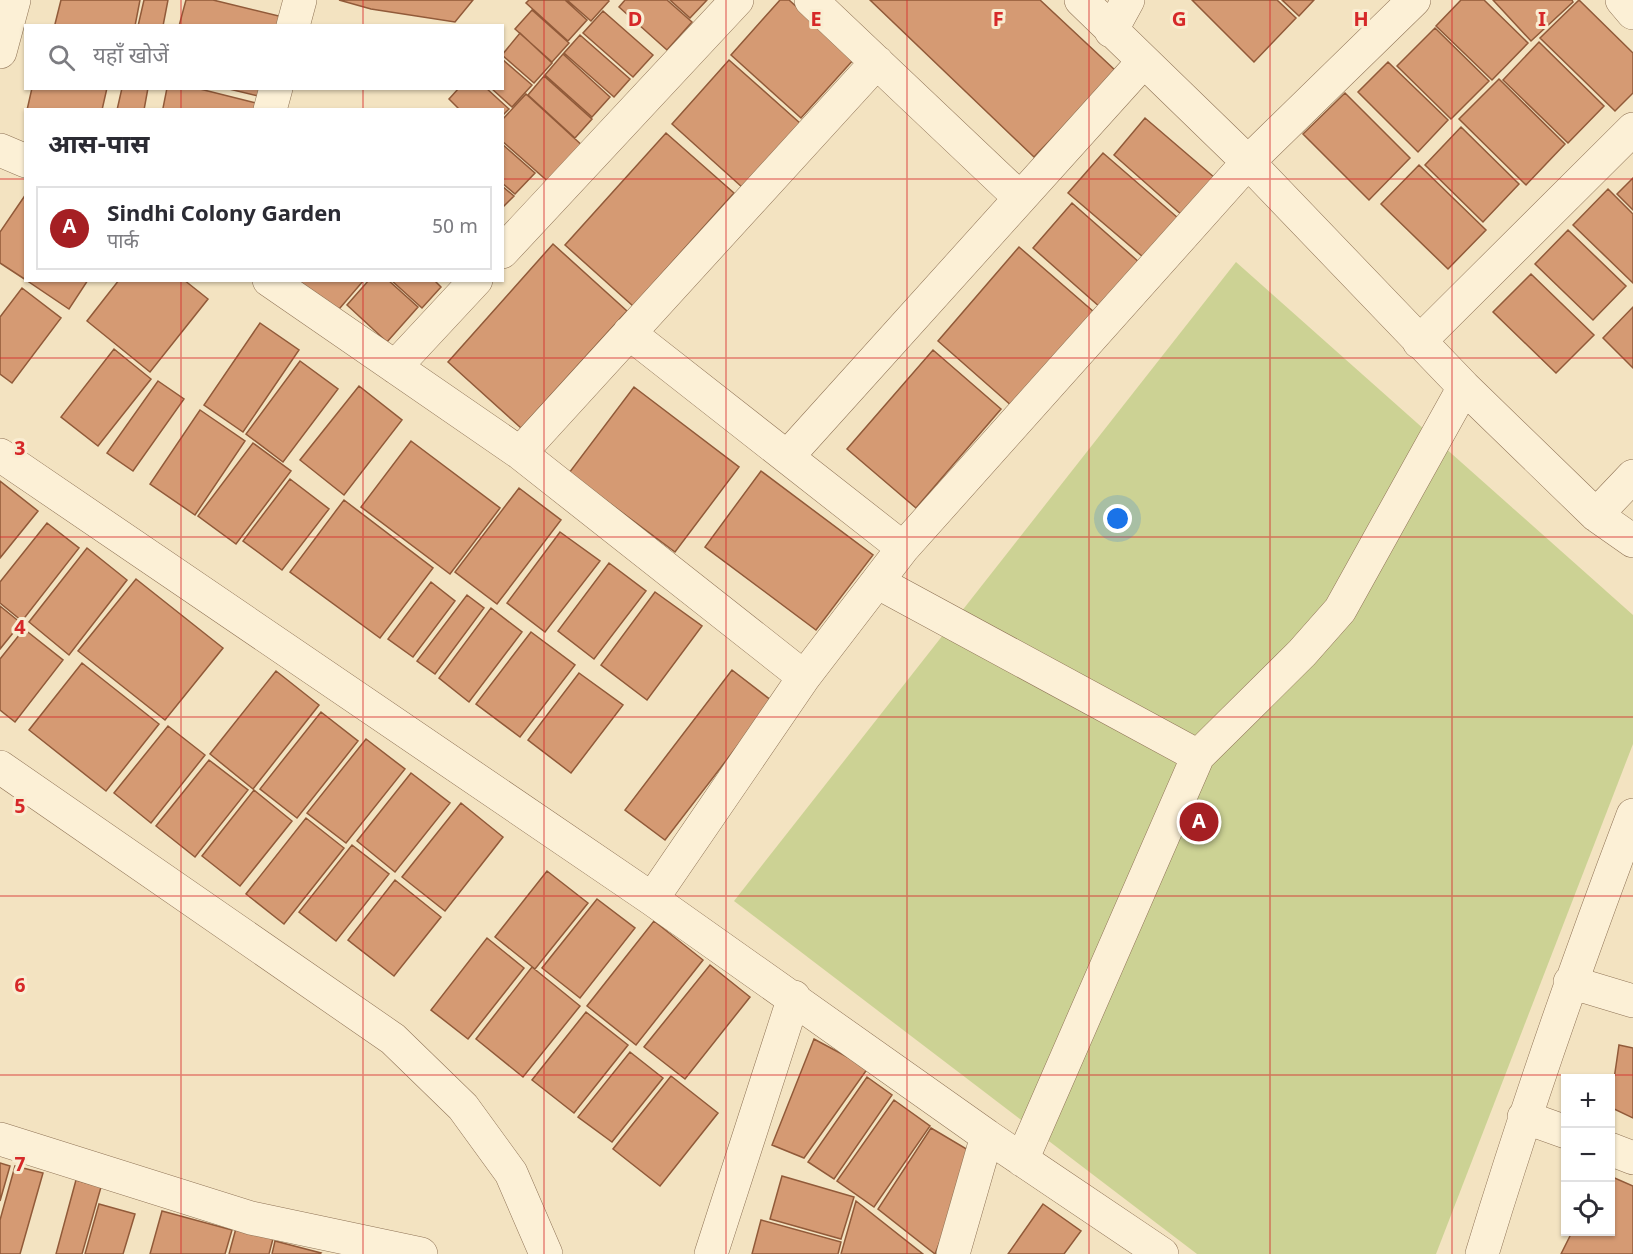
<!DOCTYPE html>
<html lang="hi">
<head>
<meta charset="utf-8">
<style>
  :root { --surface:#fff; --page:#f7f7f7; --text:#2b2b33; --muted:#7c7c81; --line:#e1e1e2; --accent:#a51f23 }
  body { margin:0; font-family:Georgia,"Noto Sans Devanagari",serif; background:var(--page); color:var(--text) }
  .controls { position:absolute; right:18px; bottom:18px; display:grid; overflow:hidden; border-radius:0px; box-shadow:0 2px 4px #0004 }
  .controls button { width:54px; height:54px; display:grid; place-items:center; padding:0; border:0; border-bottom:2px solid var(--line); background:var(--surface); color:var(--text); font:30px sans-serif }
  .you { position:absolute; left:1118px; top:519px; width:21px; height:21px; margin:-15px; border:4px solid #fff; border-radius:50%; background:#1a73e8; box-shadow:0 0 0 9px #1a73e833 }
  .badge { display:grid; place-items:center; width:39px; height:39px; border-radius:50%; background:var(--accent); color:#fff; font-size:20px; font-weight:700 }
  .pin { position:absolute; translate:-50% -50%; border:3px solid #fff; box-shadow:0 2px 6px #0006 }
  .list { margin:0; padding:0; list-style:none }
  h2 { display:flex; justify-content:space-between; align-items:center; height:78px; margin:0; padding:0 24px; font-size:26px }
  h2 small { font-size:20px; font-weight:400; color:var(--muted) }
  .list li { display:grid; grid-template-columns:39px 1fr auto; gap:18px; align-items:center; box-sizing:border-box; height:84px; margin:0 12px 12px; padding:0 12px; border:2px solid var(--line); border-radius:0px }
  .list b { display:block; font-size:22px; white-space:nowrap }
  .list p { margin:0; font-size:20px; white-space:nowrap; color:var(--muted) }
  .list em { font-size:20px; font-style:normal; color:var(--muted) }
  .icon { flex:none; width:33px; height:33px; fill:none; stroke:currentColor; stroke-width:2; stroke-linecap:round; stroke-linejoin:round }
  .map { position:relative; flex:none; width:1633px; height:1254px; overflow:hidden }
  .search { position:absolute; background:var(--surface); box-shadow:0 2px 4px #0004; left:24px; top:24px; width:480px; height:66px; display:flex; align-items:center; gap:15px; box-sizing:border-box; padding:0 21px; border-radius:0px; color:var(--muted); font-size:22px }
  .panel { position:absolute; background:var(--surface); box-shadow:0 2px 4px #0004; left:24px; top:108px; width:480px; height:174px; border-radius:0px }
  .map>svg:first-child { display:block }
</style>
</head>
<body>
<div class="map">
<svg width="1633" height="1254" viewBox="0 0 1633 1254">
  <rect width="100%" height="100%" fill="#f3e3c1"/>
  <path fill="#ccd294" d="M 1236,262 L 1633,615 L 1633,744 L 1436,1254 L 1197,1254 L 734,901 Z"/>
  <path fill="#d59a73" stroke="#915a39" stroke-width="1.5" d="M 61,0 L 140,0 L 135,26 L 60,26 L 55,24 Z
    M 144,0 L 168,0 L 163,26 L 138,26 Z
    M 186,0 L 213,0 L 283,17 L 281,26 L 179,26 Z
    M 339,0 L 473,0 L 455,22 L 371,9 Z
    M 529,0 L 565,0 L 587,20 L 568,41 L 526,3 Z
    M 567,0 L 608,0 L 609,1 L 591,21 Z
    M 625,0 L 667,0 L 692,22 L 667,50 L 619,7 Z
    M 670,0 L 707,0 L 690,18 Z
    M 780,0 L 789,0 L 854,59 L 801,118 L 731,55 Z
    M 870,0 L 1040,0 L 1116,71 L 1034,157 Z
    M 1192,0 L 1277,0 L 1296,18 L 1254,62 Z
    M 1282,0 L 1314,0 L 1299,16 Z
    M 1461,0 L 1484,0 L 1528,43 L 1492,80 L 1436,26 Z
    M 1493,0 L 1572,0 L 1573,2 L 1531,41 Z
    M 1579,0 L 1633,53 L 1633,93 L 1615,111 L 1540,38 Z
    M 532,10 L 569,43 L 552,62 L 515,29 Z
    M 603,11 L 653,55 L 633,77 L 583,33 Z
    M 1435,28 L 1489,81 L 1451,119 L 1397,66 Z
    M 520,33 L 552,63 L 534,83 L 502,55 Z
    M 580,35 L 630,79 L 614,97 L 564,53 Z
    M 1539,42 L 1604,106 L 1568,143 L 1503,80 Z
    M 563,54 L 610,97 L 592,117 L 545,75 Z
    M 502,59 L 532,85 L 512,107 L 491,88 L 502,88 Z
    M 729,60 L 801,124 L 743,188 L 672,124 Z
    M 1388,62 L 1448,120 L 1418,152 L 1358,92 Z
    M 544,76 L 592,119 L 575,138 L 528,95 Z
    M 1499,79 L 1565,144 L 1526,185 L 1459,119 Z
    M 32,88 L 107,88 L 102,110 L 27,110 Z
    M 122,88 L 148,88 L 144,110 L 117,110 Z
    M 167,88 L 196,88 L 256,103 L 254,110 L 167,110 L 163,108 Z
    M 225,88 L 264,88 L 262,97 Z
    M 459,88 L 486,88 L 509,109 L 502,116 L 502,110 L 460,110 L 449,99 Z
    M 1345,93 L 1410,158 L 1369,200 L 1303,134 Z
    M 526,94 L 585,148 L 552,185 L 502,141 L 502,120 Z
    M 1145,118 L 1215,178 L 1183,216 L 1114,155 Z
    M 1461,127 L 1519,184 L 1483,222 L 1425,165 Z
    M 666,133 L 734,193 L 633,306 L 565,245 Z
    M 502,144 L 535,173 L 515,194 L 502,183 Z
    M 1103,153 L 1178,218 L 1143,257 L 1068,193 Z
    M 1419,165 L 1486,230 L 1448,269 L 1381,204 Z
    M 1633,178 L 1633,210 L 1617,194 Z
    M 502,186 L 514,196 L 502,208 Z
    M 1608,189 L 1633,214 L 1633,283 L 1573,225 Z
    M 26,194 L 26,280 L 0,263 L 0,232 Z
    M 1072,203 L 1140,263 L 1101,308 L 1033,248 Z
    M 1568,230 L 1626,286 L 1593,320 L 1535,264 Z
    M 553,244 L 627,311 L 521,428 L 448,362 Z
    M 1019,247 L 1094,312 L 1013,407 L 938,341 Z
    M 1531,274 L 1594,335 L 1556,373 L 1493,312 Z
    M 26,280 L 88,280 L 69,309 Z
    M 119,280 L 184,280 L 208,299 L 150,372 L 87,321 Z
    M 294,280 L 364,280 L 334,315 Z
    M 369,280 L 388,280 L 418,307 L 387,342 L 347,305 Z
    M 391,280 L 434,280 L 441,287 L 422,308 Z
    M 22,288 L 61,318 L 12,383 L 0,374 L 0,317 Z
    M 1633,307 L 1633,368 L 1603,338 Z
    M 260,323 L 299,350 L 243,432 L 204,405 Z
    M 114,349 L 151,379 L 98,446 L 61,417 Z
    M 933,350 L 1001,409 L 916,508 L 847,449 Z
    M 300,361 L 338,389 L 283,462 L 246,434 Z
    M 158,381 L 184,399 L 133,471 L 107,453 Z
    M 359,386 L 402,420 L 344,495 L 300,460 Z
    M 634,387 L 739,467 L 675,552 L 569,473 Z
    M 200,410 L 245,441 L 195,515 L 150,484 Z
    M 411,441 L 500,508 L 450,574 L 361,507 Z
    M 253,443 L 291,471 L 236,544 L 198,516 Z
    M 761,471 L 873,555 L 816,630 L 705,547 Z
    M 290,479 L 329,509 L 282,570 L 243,541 Z
    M 0,481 L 38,511 L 0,558 Z
    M 519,488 L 561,520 L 497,604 L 455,572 Z
    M 344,500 L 433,568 L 380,638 L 290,572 Z
    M 47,523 L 79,548 L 22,621 L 0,603 L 0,582 Z
    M 560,532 L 600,561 L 545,632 L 507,603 Z
    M 87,548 L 127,580 L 69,655 L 29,622 Z
    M 609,563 L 646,591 L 594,659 L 558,631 Z
    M 136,579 L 223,648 L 165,720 L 78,651 Z
    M 431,582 L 455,601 L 413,657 L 388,639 Z
    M 655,592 L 702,626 L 647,700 L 601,665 Z
    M 467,595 L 484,608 L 435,674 L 417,661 Z
    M 0,606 L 21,623 L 0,649 Z
    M 491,608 L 522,632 L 469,702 L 439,678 Z
    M 24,629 L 63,660 L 15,722 L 0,710 L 0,659 Z
    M 531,632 L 575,665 L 520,737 L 476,704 Z
    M 82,663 L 159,724 L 106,791 L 29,730 Z
    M 732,670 L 772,701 L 665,840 L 625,810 Z
    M 276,671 L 319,705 L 253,789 L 210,754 Z
    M 579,673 L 623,705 L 571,773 L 528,740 Z
    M 321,712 L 358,741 L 297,818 L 260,789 Z
    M 168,726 L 205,755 L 151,823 L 114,793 Z
    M 366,739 L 405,769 L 346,843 L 307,813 Z
    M 209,760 L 248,790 L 195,857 L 156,826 Z
    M 411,773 L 450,803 L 395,872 L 357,841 Z
    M 254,790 L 292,821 L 240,886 L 202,856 Z
    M 461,803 L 503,837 L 445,911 L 402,877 Z
    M 306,818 L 344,848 L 284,924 L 246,894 Z
    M 352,845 L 389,874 L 336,941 L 299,912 Z
    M 547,871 L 588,903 L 535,969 L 495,937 Z
    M 395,880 L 441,917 L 394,976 L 348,940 Z
    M 597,899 L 635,928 L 580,998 L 542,968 Z
    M 654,921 L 703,960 L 636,1045 L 587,1006 Z
    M 487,938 L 524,968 L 468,1039 L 431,1010 Z
    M 710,965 L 750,997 L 685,1079 L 644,1047 Z
    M 532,967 L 580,1006 L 523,1077 L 476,1039 Z
    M 586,1012 L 628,1045 L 574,1113 L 532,1080 Z
    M 814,1039 L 868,1068 L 804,1158 L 772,1145 Z
    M 1619,1045 L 1633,1048 L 1633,1118 L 1610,1107 Z
    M 630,1052 L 663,1078 L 612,1142 L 578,1117 Z
    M 671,1076 L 718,1113 L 660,1186 L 613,1149 Z
    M 867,1077 L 892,1095 L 834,1179 L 808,1162 Z
    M 894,1100 L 930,1126 L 874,1207 L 837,1181 Z
    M 931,1128 L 975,1154 L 935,1254 L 878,1209 Z
    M 0,1163 L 10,1166 L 0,1201 Z
    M 15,1166 L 43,1173 L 20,1254 L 0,1254 L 0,1220 Z
    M 782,1176 L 854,1197 L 841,1239 L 770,1219 Z
    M 1610,1176 L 1633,1186 L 1633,1254 L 1561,1254 L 1572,1232 L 1610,1232 Z
    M 76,1180 L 101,1187 L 82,1254 L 56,1254 Z
    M 856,1201 L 923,1254 L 841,1254 Z
    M 99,1204 L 135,1214 L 123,1254 L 85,1254 Z
    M 1043,1204 L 1081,1231 L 1064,1254 L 1008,1254 Z
    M 162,1211 L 232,1230 L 225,1254 L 150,1254 Z
    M 761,1220 L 841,1242 L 838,1254 L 752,1254 Z
    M 238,1221 L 275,1231 L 269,1254 L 229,1254 Z
    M 275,1241 L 321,1253 L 320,1254 L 272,1254 Z"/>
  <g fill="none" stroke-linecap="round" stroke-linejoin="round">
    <g stroke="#8f7356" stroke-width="34">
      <path id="street" d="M 811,0 L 1020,198
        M 1081,0 L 1248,162 L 1464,387 L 1596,515 L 1633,541
        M 1622,0 L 1633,13
        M 293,26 L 300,0
        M 1111,31 L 1128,0
        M 0,52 L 14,0
        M 270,110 L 276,88
        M 0,150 L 26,161
        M 502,252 L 737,0
        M 269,280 L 520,453 L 804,677
        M 629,333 L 903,548
        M 1419,342 L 1633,129
        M 395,367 L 476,280
        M 520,453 L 877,62
        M 0,455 L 652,899 L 987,1136 L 1162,1254
        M 787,457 L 1143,62
        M 1596,515 L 1633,476
        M 877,582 L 1198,756
        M 0,767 L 393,1039 L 463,1107 L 511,1173 L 546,1254
        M 652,899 L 804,677 L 903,548 L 1248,162 L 1414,0
        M 1570,982 L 1633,1001
        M 1524,1117 L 1566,1132
        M 0,1139 L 251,1218 L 421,1254
        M 1610,1149 L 1633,1158
        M 1022,1160 L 1198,756 L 1302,653 L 1340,610 L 1464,387
        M 711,1254 L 794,997
        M 953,1254 L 987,1136
        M 1482,1254 C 1527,1106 1578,960 1633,815"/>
    </g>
    <use href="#street" stroke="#fcf0d6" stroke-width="33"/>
  </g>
  <path fill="none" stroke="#d62828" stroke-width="1.5" stroke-opacity="0.55" d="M 181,0 L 181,26M 363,0 L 363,26M 544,0 L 544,1254M 726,0 L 726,1254M 907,0 L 907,1254M 1089,0 L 1089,1254M 1270,0 L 1270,1254M 1452,0 L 1452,1254M 181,88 L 181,110M 363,88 L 363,110M 0,179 L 26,179M 502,179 L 1633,179M 181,280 L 181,1254M 363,280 L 363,1254M 0,358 L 1633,358M 0,537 L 1633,537M 0,717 L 1633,717M 0,896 L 1633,896M 0,1075 L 1633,1075"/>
  <g font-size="20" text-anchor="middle" font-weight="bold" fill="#d62828" stroke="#f9edd2" stroke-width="6" stroke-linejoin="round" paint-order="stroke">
    <text x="635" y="26">D</text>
    <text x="816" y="26">E</text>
    <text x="998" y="26">F</text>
    <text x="1179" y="26">G</text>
    <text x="1361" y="26">H</text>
    <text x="1542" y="26">I</text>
    <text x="20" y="455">3</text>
    <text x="20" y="634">4</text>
    <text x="20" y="813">5</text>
    <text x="20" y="992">6</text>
    <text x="20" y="1171">7</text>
  </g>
</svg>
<div class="controls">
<button>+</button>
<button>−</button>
<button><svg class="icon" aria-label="locate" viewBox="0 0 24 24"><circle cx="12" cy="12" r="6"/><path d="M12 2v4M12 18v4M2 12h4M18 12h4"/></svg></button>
</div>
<div class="you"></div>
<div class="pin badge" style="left:1199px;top:822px">A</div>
<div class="search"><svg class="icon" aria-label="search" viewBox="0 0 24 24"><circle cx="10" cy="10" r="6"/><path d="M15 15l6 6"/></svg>यहाँ खोजें</div>
<section class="panel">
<h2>आस-पास<small></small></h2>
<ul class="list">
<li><span class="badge">A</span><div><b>Sindhi Colony Garden</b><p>पार्क</p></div><em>50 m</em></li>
</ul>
</section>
</div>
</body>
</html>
